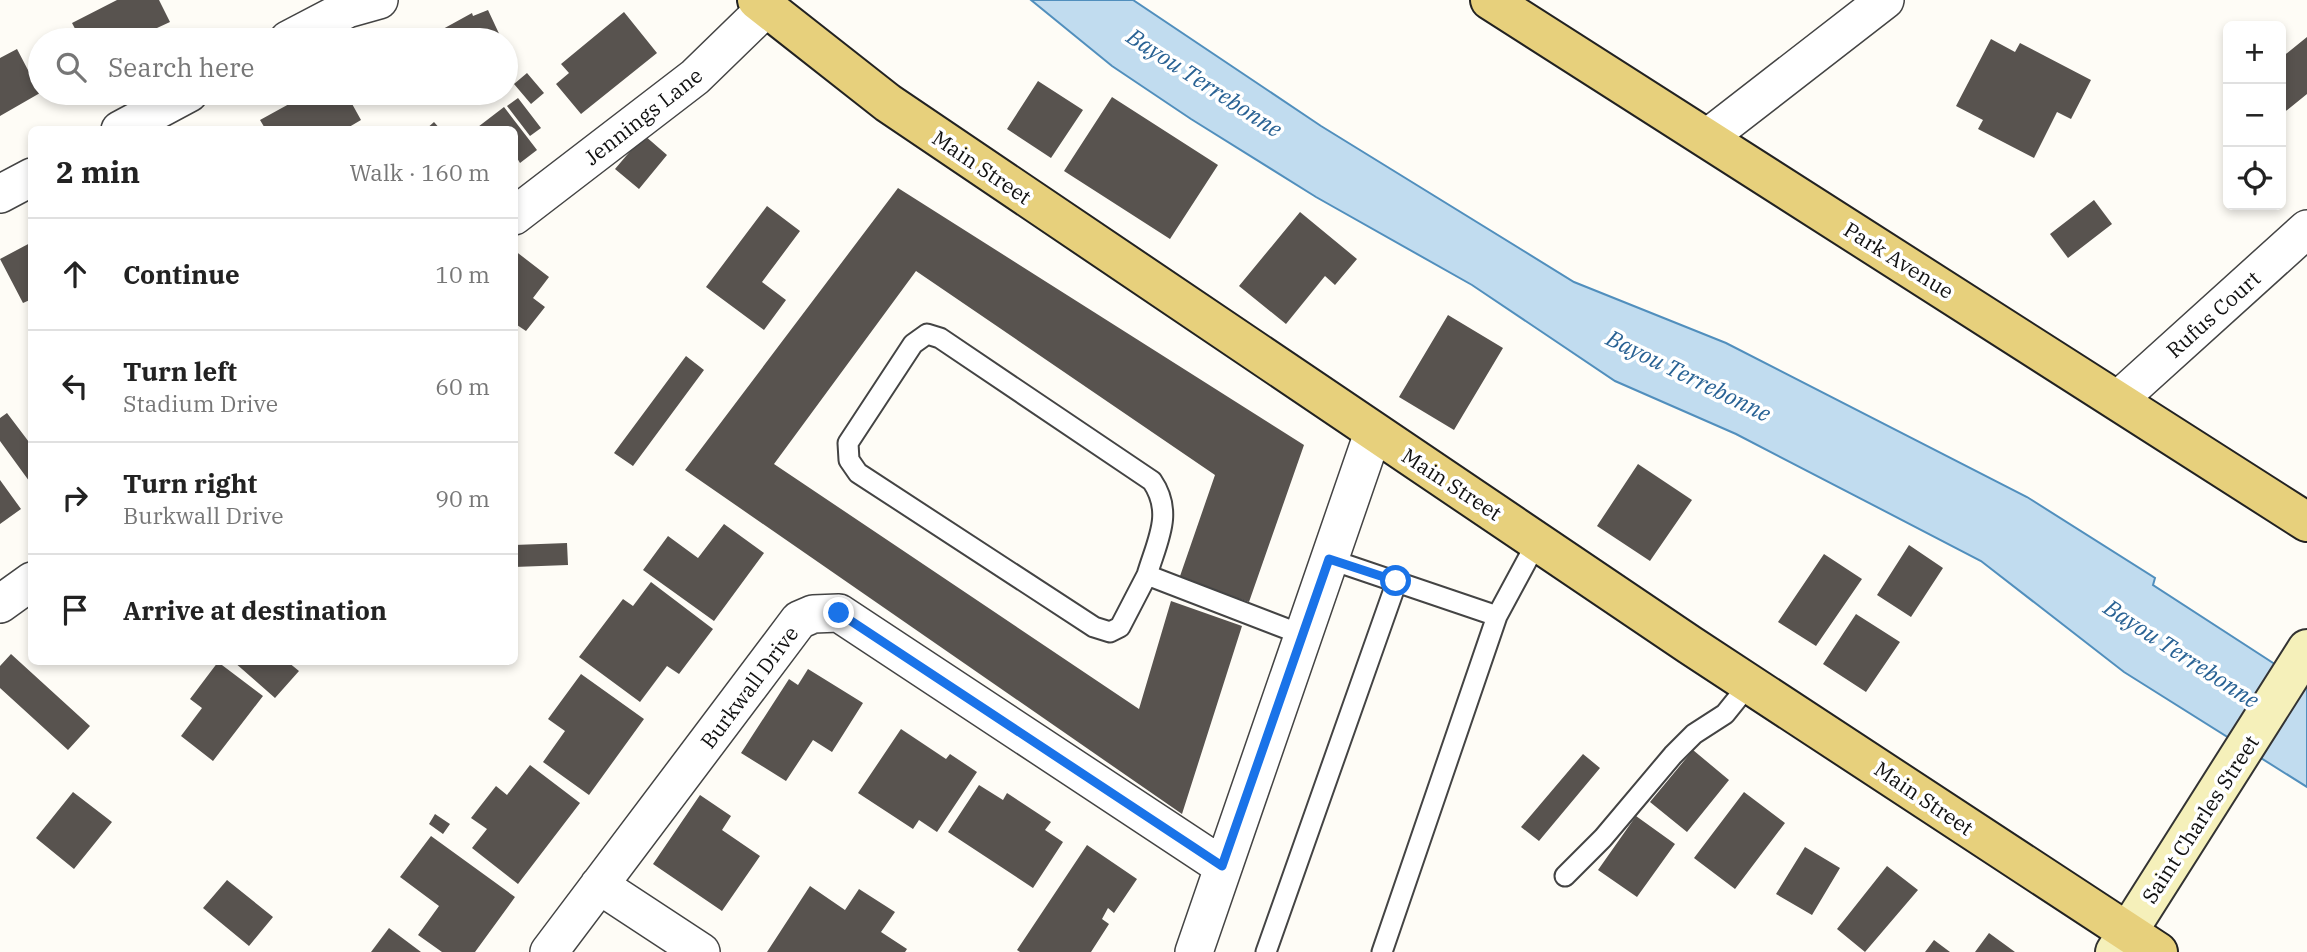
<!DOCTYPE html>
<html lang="en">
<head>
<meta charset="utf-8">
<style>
  :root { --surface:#fff; --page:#f6f6f6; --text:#222; --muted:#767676; --line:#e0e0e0 }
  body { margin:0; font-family:"IBM Plex Serif",serif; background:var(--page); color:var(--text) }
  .controls { position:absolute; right:21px; top:21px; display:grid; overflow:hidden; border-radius:10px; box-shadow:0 4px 10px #0003 }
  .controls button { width:63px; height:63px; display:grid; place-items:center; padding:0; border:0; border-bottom:2px solid var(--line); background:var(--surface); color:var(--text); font:35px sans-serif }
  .stop { position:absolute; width:21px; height:21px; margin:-16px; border:5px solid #1a73e8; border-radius:50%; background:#fff }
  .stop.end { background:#1a73e8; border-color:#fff; box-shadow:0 2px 7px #0008 }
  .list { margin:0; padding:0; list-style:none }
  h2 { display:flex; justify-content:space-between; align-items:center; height:91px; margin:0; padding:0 28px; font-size:30px }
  h2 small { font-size:23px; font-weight:400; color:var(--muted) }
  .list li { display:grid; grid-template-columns:46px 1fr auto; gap:21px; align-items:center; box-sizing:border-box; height:112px; padding:0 28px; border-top:2px solid var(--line) }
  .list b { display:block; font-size:26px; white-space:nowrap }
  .list p { margin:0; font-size:23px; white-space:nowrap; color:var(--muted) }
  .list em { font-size:23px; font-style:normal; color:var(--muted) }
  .icon { flex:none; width:38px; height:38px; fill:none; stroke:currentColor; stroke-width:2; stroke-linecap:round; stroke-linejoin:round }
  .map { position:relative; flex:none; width:2307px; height:952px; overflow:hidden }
  .search { position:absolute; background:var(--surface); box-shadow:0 4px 10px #0003; left:28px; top:28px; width:490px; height:77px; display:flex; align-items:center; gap:18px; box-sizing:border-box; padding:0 24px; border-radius:38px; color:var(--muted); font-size:26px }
  .panel { position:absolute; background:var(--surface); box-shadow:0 4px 10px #0003; left:28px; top:126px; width:490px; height:539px; border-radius:10px }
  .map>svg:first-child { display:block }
</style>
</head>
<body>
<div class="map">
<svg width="2307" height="952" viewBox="0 0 2307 952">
  <rect width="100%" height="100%" fill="#fefcf6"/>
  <path fill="#c1dcef" stroke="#518fbd" stroke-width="2" d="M 1031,0 L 1133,0 L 1321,126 L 1574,282 L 1726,343 L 2027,497 L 2155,578 L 2153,585 L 2307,685 L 2307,787 L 2124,672 L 1981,561 L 1736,434 L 1615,381 L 1472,285 L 1316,197 L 1191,119 L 1112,66 Z"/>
  <path fill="#58534f" d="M 117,0 L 159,0 L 170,22 L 157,28 L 159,33 L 146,40 L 81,40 L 72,23 Z
    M 488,10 L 502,40 L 412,40 L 431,32 L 432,35 L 472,13 L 473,16 Z
    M 624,12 L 657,53 L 581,114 L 556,84 L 569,73 L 561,64 Z
    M 2307,37 L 2307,94 L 2281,115 L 2281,58 Z
    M 1991,39 L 2015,52 L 2020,43 L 2091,80 L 2071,119 L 2057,112 L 2034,158 L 1978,129 L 1983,120 L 1956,106 Z
    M 17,49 L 40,93 L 0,116 L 0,58 Z
    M 527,73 L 544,93 L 531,104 L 514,84 Z
    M 1038,81 L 1083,110 L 1051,158 L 1007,129 Z
    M 309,93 L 346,93 L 361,120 L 344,130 L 266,130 L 260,120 Z
    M 1112,97 L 1218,165 L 1170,239 L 1064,171 Z
    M 518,98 L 541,128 L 530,136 L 507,106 Z
    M 504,107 L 537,150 L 520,163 L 517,158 L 514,160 L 514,130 L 474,130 Z
    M 434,122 L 441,130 L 425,130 Z
    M 644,135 L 667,155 L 639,189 L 615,169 Z
    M 898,188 L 1304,445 L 1249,602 L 1179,579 L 1215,475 L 916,271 L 774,464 L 1139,709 L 1171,601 L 1242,626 L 1182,814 L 685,470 Z
    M 2094,200 L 2112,224 L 2068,258 L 2050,234 Z
    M 767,206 L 800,231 L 762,282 L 786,300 L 764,330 L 706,287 Z
    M 1300,212 L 1357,259 L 1335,285 L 1325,276 L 1286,324 L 1239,286 Z
    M 32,242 L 32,299 L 23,303 L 0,259 Z
    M 514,250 L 549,277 L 533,298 L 545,307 L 526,331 L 514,323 Z
    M 1448,315 L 1503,348 L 1454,430 L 1399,397 Z
    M 686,356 L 704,370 L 633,466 L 614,453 Z
    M 7,413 L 32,446 L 32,485 L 0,441 L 0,418 Z
    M 1638,464 L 1692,500 L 1650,561 L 1597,526 Z
    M 0,480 L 21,509 L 0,524 Z
    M 724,524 L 764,553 L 714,621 L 643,570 L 668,536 L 698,558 Z
    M 567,543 L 568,565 L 514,567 L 514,545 Z
    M 1909,545 L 1943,568 L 1911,617 L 1877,595 Z
    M 1824,554 L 1862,579 L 1816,646 L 1778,622 Z
    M 651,582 L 713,629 L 679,674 L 667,666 L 640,702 L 579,657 L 623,599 L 633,606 Z
    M 1856,614 L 1900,642 L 1866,692 L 1823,664 Z
    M 11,654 L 90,726 L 68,750 L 0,688 L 0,666 Z
    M 218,662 L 263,696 L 213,761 L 181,736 L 202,708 L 190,699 Z
    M 234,662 L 288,662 L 299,671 L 275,698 Z
    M 808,669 L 863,703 L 832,752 L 813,740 L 786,781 L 741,753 L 789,679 L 798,685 Z
    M 581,674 L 644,719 L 589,795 L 543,762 L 565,731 L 548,719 Z
    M 901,729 L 946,759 L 950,754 L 977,772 L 937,832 L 919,820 L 913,829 L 858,793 Z
    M 1693,750 L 1729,780 L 1687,832 L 1650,802 Z
    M 1583,754 L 1600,768 L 1539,841 L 1521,827 Z
    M 530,765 L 580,803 L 518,884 L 472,848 L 487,829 L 471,818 L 496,786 L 507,795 Z
    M 979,785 L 1003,800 L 1007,793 L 1051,822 L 1045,830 L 1063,842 L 1033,888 L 948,832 Z
    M 73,792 L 112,822 L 74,869 L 36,838 Z
    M 1744,792 L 1785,823 L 1735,889 L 1694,858 Z
    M 700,795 L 731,816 L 722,830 L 760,856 L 722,911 L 653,864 Z
    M 435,814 L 450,824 L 443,834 L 429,824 Z
    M 1636,816 L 1675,844 L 1637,897 L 1598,870 Z
    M 431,836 L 515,897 L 475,952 L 442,952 L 418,935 L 439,906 L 400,877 Z
    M 1087,845 L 1137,879 L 1114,913 L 1108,908 L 1102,919 L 1109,924 L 1091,952 L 1020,952 L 1017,950 Z
    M 1805,847 L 1840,868 L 1812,915 L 1776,894 Z
    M 1887,866 L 1918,890 L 1865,952 L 1837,929 Z
    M 227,880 L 273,917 L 249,946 L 203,908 Z
    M 810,886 L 845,910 L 859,889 L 895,912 L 881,932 L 907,949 L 905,952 L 767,952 Z
    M 389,928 L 421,952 L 371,952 Z
    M 1989,933 L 2015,952 L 1975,952 Z
    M 1934,940 L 1950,952 L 1925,952 Z"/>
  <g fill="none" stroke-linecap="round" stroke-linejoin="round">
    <g stroke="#444" stroke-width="23">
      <path id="lane" d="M 1329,559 L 1497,616
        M 1147,575 C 1157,541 1174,513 1152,481 L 940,338 L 927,334 L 913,344 L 848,443 L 849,460 L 858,473 L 1094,627 L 1110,632 L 1120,627 L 1147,575 L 1303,635
        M 1565,876 L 1603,838 L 1673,755 L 1694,734 L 1725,714 L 1750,683
        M 1266,952 L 1397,581
        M 1382,952 L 1497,616 L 1538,540"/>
    </g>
    <g stroke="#444" stroke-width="40">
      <path id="street" d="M 288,40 L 347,9 L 379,0
        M 120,130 L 189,93
        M 1707,138 L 1885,0
        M 0,194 L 32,177
        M 514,216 L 695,77 L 766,8
        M 2119,399 L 2307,229
        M 0,604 L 32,581
        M 599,885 L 701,952
        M 549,952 L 799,620 L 813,614 L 839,613 L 1222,866
        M 1194,952 L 1373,433"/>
    </g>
    <g stroke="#333" stroke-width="42">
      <path id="secondary" d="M 2115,952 L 2307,649"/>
    </g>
    <g stroke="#222" stroke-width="42">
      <path id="primary" d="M 757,0 L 888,103 L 1690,645 L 2158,952
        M 1490,0 L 2307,522"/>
    </g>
    <use href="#lane" stroke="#fff" stroke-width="19"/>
    <use href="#street" stroke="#fff" stroke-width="37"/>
    <use href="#secondary" stroke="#f5f0ba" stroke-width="38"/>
    <use href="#primary" stroke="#e7d07c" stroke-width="38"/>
  </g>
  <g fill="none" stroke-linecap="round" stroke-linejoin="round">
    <path stroke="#1a73e8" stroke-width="9" d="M 839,613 L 1222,866 L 1329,559 L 1396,581"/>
  </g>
  <g text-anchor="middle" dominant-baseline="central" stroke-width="7" stroke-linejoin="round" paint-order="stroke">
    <g font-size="21" fill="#111" stroke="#fff">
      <text transform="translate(643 116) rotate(-38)">Jennings Lane</text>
      <text transform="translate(982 167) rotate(34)">Main Street</text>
      <text transform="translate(1899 260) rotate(32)">Park Avenue</text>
      <text transform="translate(2213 314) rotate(-42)">Rufus Court</text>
      <text transform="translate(1452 484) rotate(33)">Main Street</text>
      <text transform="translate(749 687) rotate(-53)">Burkwall Drive</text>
      <text transform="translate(1924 798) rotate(34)">Main Street</text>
      <text transform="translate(2200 819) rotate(-57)">Saint Charles Street</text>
    </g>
    <g font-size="23" font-style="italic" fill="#296294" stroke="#fff">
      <text transform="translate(1205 82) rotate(33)">Bayou Terrebonne</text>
      <text transform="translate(1689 375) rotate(26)">Bayou Terrebonne</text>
      <text transform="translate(2182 653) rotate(33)">Bayou Terrebonne</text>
    </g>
  </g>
</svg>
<div class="controls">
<button>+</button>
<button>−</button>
<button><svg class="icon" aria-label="locate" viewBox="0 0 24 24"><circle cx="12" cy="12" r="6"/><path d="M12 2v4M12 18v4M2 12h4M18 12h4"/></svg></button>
</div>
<div class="stop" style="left:1396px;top:581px"></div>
<div class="stop end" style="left:839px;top:613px"></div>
<div class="search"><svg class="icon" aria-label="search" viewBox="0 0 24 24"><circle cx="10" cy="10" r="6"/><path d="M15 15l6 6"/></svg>Search here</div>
<section class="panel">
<h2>2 min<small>Walk · 160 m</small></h2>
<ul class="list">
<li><svg class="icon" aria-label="ahead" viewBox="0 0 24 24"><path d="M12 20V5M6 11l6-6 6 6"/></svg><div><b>Continue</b></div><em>10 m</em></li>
<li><svg class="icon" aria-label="left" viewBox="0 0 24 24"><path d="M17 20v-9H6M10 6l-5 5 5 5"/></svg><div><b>Turn left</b><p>Stadium Drive</p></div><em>60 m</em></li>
<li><svg class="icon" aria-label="right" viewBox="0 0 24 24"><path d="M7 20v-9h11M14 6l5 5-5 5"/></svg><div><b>Turn right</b><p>Burkwall Drive</p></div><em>90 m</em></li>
<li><svg class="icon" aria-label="arrive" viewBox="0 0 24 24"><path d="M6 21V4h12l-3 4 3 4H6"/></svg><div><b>Arrive at destination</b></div></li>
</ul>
</section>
</div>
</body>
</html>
